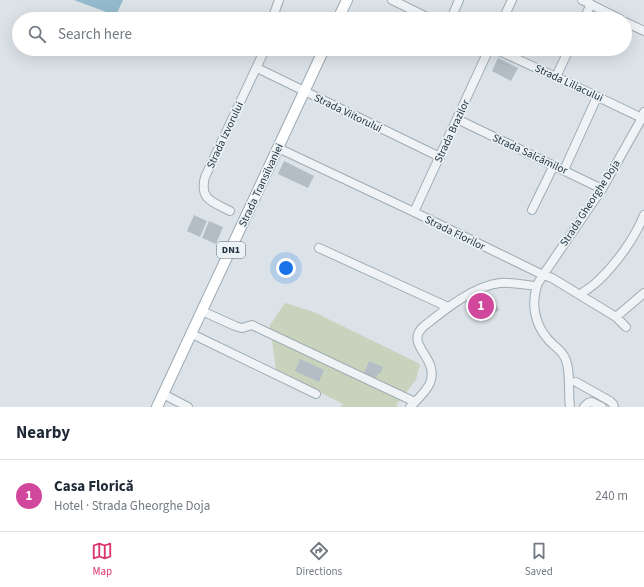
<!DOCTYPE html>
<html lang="en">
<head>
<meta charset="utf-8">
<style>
  :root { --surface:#fff; --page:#f2f2f3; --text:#1f2937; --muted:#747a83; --line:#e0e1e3; --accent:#dc326e }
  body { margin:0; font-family:"Source Sans 3",sans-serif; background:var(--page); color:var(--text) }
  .you { position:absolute; left:286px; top:268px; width:14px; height:14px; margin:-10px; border:3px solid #fff; border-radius:50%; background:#1a73e8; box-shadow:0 0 0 6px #1a73e833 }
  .badge { display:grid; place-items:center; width:26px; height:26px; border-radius:50%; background:var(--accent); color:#fff; font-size:13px; font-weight:700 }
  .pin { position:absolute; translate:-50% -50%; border:2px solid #fff; box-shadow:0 1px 4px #0006 }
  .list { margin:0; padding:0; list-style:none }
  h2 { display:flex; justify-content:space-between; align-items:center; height:52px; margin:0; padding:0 16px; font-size:17px }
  h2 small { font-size:13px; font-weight:400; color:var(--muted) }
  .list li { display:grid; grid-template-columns:26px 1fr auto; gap:12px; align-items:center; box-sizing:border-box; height:72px; padding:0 16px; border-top:1px solid var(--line) }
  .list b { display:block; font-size:15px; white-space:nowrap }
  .list p { margin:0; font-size:13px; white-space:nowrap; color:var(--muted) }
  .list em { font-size:13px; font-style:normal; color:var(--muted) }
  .icon { flex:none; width:22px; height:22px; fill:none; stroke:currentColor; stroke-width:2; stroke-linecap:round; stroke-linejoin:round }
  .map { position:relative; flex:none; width:644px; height:407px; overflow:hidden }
  .search { position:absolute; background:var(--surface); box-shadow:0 4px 16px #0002; left:12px; right:12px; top:12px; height:44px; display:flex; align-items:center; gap:10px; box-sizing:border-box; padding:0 14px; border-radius:22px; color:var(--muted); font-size:15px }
  .sheet { height:124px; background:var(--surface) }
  nav { display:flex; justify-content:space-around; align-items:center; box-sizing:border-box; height:56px; border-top:1px solid var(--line); background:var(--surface); font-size:11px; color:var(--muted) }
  nav a { display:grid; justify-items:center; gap:2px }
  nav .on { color:var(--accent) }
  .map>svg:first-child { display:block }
</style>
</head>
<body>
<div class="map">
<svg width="644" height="407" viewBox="0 0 644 407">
  <rect width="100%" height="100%" fill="#dce3e8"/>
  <path fill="#c7d3bc" d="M 285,303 L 314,312 L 420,364 L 416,380 L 396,405 L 398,407 L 341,407 L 343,404 L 276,370 L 270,325 Z"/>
  <path fill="#93bacc" d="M 74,0 L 123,0 L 117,13 L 113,14 L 109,13 Z"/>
  <path fill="#b3bdc5" d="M 498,58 L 518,68 L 511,81 L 492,71 Z
    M 284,161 L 314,176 L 308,188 L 278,174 Z
    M 194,215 L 207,221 L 200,237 L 187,231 Z
    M 209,221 L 223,227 L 216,244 L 202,238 Z
    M 482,299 L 485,304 L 492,299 L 499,310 L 490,316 L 487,311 L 479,317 L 471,306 Z
    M 300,359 L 324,370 L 319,382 L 295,371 Z
    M 369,361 L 383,367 L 380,374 L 378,373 L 376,378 L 364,373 Z"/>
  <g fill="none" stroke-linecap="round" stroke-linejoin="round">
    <g stroke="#a1abb2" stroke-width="10">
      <path id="minor" d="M 392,0 L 431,19
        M 582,0 L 620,19
        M 275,19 L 274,14 L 279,0
        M 451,19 L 459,0
        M 503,19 L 512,0
        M 584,19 L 591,4
        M 625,22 L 644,31
        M 495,49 L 556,77 L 644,119
        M 257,68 L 440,157
        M 556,77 L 569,49
        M 457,119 L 602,189
        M 278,148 L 414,212 L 543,275 L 552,278 L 616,317 L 626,327
        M 564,170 L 597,97
        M 532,210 L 554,165
        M 230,211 C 213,202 199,200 205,177 L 265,49
        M 414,212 L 489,49
        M 319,248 L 448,307
        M 581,294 C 586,290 593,286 598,281 C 616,264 635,238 644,215
        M 202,311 L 235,326 L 242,328 L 252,325 L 256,327 L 415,402
        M 616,317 L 644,293
        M 192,334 L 316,394
        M 576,382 L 610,401 L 613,404 L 614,407
        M 163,394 L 188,407
        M 410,407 C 417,400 426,392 430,383 C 440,358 404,345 423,327 C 443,311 473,286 500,283 C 512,282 525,285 537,286
        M 570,407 C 568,393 571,370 565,358 C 562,350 552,345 547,338 C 535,324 531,304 537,286 C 538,282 541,279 543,275 L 602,189 L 642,118 L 644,112
        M 584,407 L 588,403 L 592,402 L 602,407"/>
    </g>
    <g stroke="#9aaab5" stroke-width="12">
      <path id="major" d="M 338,19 L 347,0
        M 157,407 L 324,49"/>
    </g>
    <use href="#minor" stroke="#eff3f6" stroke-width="8"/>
    <use href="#major" stroke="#fff" stroke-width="10"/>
  </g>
  <g text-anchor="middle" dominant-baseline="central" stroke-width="3.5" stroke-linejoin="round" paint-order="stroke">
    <rect fill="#ebf2f6" stroke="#606d77" stroke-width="1" x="217" y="242" width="28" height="16" rx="3"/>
    <g font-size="10" font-weight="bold" fill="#243440">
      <text x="231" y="250">DN1</text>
    </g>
    <g font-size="11" fill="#243440" stroke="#ebf2f6">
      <text transform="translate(569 83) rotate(25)">Strada Liliacului</text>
      <text transform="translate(348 113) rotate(26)">Strada Viitorului</text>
      <text transform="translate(452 131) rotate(-65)">Strada Brazilor</text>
      <text transform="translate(225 135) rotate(-65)">Strada Izvorului</text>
      <text transform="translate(530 154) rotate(25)">Strada Salcâmilor</text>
      <text transform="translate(261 185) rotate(-65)">Strada Transilvaniei</text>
      <text transform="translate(590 203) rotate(-57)">Strada Gheorghe Doja</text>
      <text transform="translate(455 233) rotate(26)">Strada Florilor</text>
    </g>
  </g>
</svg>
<div class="you"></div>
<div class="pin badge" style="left:481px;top:306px;background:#d1479c">1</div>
<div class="search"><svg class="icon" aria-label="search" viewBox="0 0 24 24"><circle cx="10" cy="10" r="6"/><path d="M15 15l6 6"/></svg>Search here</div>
</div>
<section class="sheet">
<h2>Nearby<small></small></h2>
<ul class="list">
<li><span class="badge" style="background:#d1479c">1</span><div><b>Casa Florică</b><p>Hotel · Strada Gheorghe Doja</p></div><em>240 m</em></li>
</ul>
</section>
<nav>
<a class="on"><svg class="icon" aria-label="map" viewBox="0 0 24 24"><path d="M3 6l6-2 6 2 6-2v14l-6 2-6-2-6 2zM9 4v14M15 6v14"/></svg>Map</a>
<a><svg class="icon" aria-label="directions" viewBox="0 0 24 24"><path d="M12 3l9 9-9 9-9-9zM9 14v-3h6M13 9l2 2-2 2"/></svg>Directions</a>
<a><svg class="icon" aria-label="saved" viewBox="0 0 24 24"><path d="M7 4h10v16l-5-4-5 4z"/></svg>Saved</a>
</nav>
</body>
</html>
